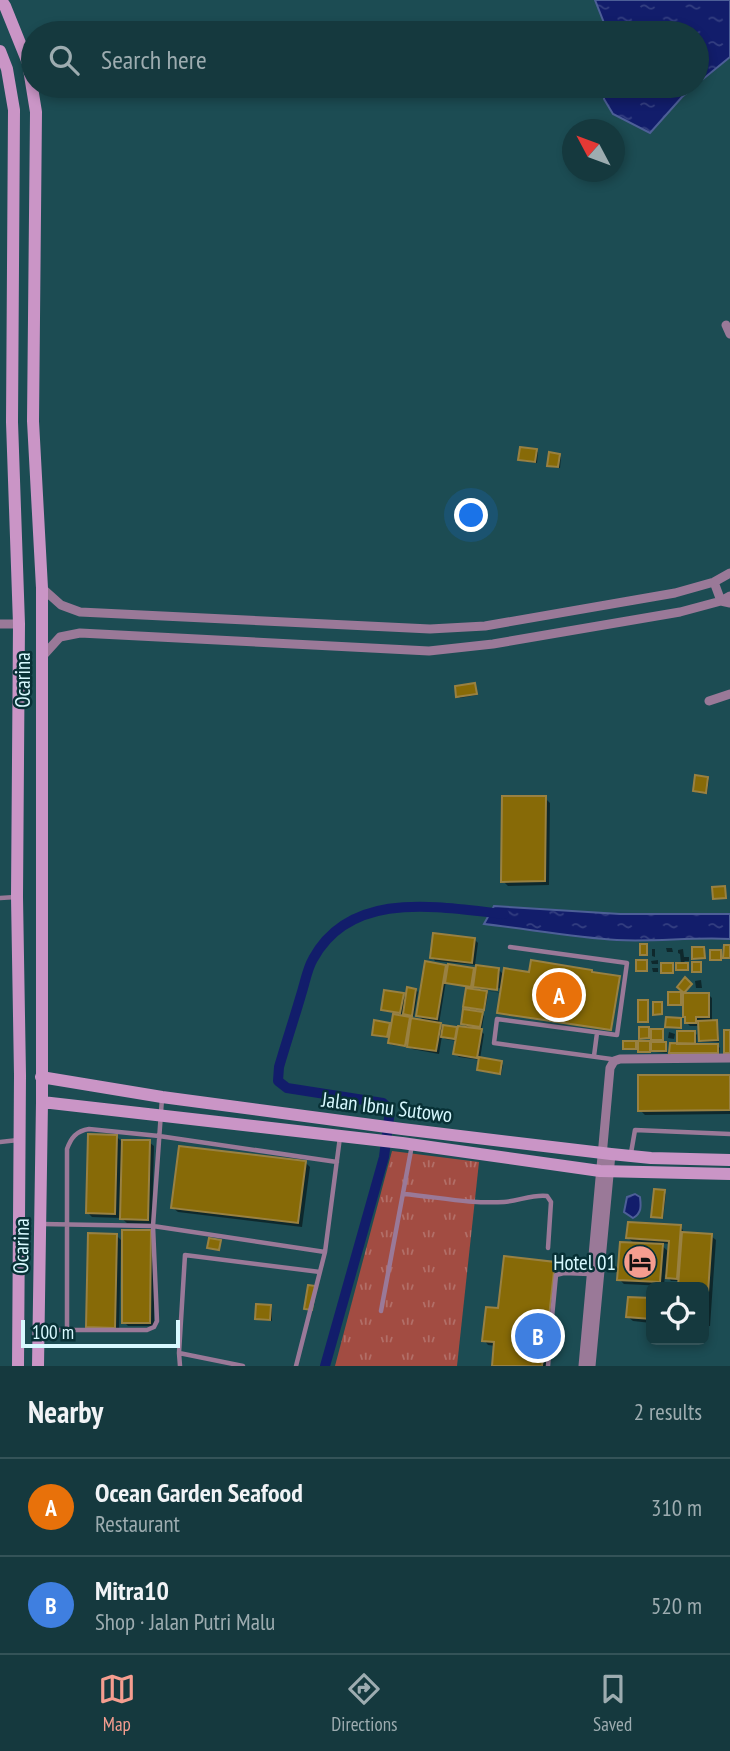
<!DOCTYPE html>
<html lang="en">
<head>
<meta charset="utf-8">
<style>
  :root { --surface:#15393e; --page:#224449; --text:#f1f3f6; --muted:#9dacb0; --line:#345358; --accent:#f59d8f }
  body { margin:0; font-family:"PT Sans Narrow",sans-serif; background:var(--page); color:var(--text) }
  .controls { position:absolute; right:21px; bottom:21px; display:grid; overflow:hidden; border-radius:10px; box-shadow:0 4px 10px #0003 }
  .controls button { width:63px; height:63px; display:grid; place-items:center; padding:0; border:0; border-bottom:2px solid var(--line); background:var(--surface); color:var(--text); font:35px sans-serif }
  .compass { position:absolute; left:562px; top:119px; width:63px; height:63px; border-radius:50%; background:var(--surface); box-shadow:0 4px 10px #0003; rotate:311deg }
  .scale { position:absolute; left:21px; bottom:18px; width:159px; box-sizing:border-box; padding-left:7px; border:4px solid #d8f9ff; border-top:0; font-size:19px; line-height:24px; white-space:nowrap; color:#d8f9ff; -webkit-text-stroke:5px #083136; paint-order:stroke }
  .you { position:absolute; left:472px; top:516px; width:24px; height:24px; margin:-18px; border:5px solid #fff; border-radius:50%; background:#1a73e8; box-shadow:0 0 0 10px #1a73e833 }
  .badge { display:grid; place-items:center; width:46px; height:46px; border-radius:50%; background:var(--accent); color:#fff; font-size:23px; font-weight:700 }
  .pin { position:absolute; translate:-50% -50%; border:4px solid #fff; box-shadow:0 2px 7px #0006 }
  .list { margin:0; padding:0; list-style:none }
  h2 { display:flex; justify-content:space-between; align-items:center; height:91px; margin:0; padding:0 28px; font-size:30px }
  h2 small { font-size:23px; font-weight:400; color:var(--muted) }
  .list li { display:grid; grid-template-columns:46px 1fr auto; gap:21px; align-items:center; box-sizing:border-box; height:98px; padding:0 28px; border-top:2px solid var(--line) }
  .list b { display:block; font-size:26px; white-space:nowrap }
  .list p { margin:0; font-size:23px; white-space:nowrap; color:var(--muted) }
  .list em { font-size:23px; font-style:normal; color:var(--muted) }
  .icon { flex:none; width:38px; height:38px; fill:none; stroke:currentColor; stroke-width:2; stroke-linecap:round; stroke-linejoin:round }
  .map { position:relative; flex:none; width:730px; height:1366px; overflow:hidden }
  .search { position:absolute; background:var(--surface); box-shadow:0 4px 10px #0003; left:21px; right:21px; top:21px; height:77px; display:flex; align-items:center; gap:18px; box-sizing:border-box; padding:0 24px; border-radius:38px; color:var(--muted); font-size:26px }
  .sheet { height:287px; background:var(--surface) }
  nav { display:flex; justify-content:space-around; align-items:center; box-sizing:border-box; height:98px; border-top:2px solid var(--line); background:var(--surface); font-size:19px; color:var(--muted) }
  nav a { display:grid; justify-items:center; gap:4px }
  nav .on { color:var(--accent) }
  .map>svg:first-child { display:block }
</style>
</head>
<body>
<div class="map">
<svg width="730" height="1366" viewBox="0 0 730 1366">
  <defs>
    <pattern id="grass-tufts" width="24" height="20" patternUnits="userSpaceOnUse" patternTransform="scale(1.75)"><rect width="24" height="20" fill="#a24c42"/><path d="M3 7l-1-3M5 7V3M7 7l1-3M15 17l-1-3M17 17v-4M19 17l1-3" fill="none" stroke="#b26f68"/></pattern>
    <pattern id="water-ripples" width="26" height="14" patternUnits="userSpaceOnUse" patternTransform="scale(1.75)"><rect width="26" height="14" fill="#121d6b"/><path d="M2 4q2-2 4 0t4 0M15 11q2-2 4 0t4 0" fill="none" stroke="#343f81"/></pattern>
  </defs>
  <rect width="100%" height="100%" fill="#1c4c53"/>
  <path fill="url(#grass-tufts)" d="M 392,1151 L 479,1162 L 457,1366 L 335,1366 Z"/>
  <path fill="url(#water-ripples)" stroke="#4d5f97" stroke-width="2" d="M 595,0 L 730,0 L 730,57 L 697,84 L 697,33 L 608,33 Z
    M 605,86 L 695,86 L 682,97 L 650,133 L 613,114 L 604,99 Z
    M 494,906 L 620,914 L 730,914 L 730,939 C 692,937 655,942 617,940 C 573,937 528,929 484,924 Z
    M 635,1194 L 640,1197 C 641,1206 642,1213 633,1218 L 624,1212 L 627,1197 Z"/>
  <path fill="#0007" fill-rule="evenodd" d="M 536,451 L 538,452 L 537,463 L 522,461 L 520,459 Z
    M 559,455 L 561,457 L 560,468 L 551,467 L 549,465 Z
    M 475,685 L 476,687 L 477,695 L 460,698 L 458,696 Z
    M 707,778 L 709,780 L 707,794 L 697,793 L 695,791 Z
    M 545,798 L 550,803 L 549,885 L 508,886 L 503,881 Z
    M 474,939 L 478,943 L 475,965 L 435,961 L 432,957 Z
    M 666,948 L 672,948 L 673,952 L 667,952 Z
    M 652,949 L 655,949 L 655,957 L 652,956 Z
    M 683,949 L 684,957 L 689,957 L 689,961 L 684,961 L 688,965 L 688,970 L 678,970 L 681,964 L 680,954 L 678,953 L 678,950 Z
    M 651,961 L 658,960 L 658,964 L 652,964 Z
    M 445,966 L 449,971 L 473,970 L 476,973 L 499,970 L 505,976 L 530,974 L 592,974 L 619,978 L 612,1029 L 499,1013 L 502,993 L 484,990 L 488,994 L 485,1011 L 478,1010 L 484,1016 L 482,1028 L 477,1027 L 484,1034 L 480,1059 L 501,1063 L 503,1065 L 501,1075 L 480,1071 L 478,1069 L 480,1060 L 459,1057 L 455,1054 L 457,1041 L 445,1039 L 442,1036 L 439,1054 L 412,1049 L 407,1044 L 406,1047 L 392,1045 L 390,1043 L 391,1039 L 376,1036 L 374,1034 L 389,1024 L 392,1028 L 409,1019 L 425,1022 L 418,1015 ZM 446,981 L 449,984 L 468,987 L 465,1006 L 470,1012 L 463,1023 L 468,1029 L 459,1032 L 456,1029 L 444,1029 L 439,1024 ZM 473,984 L 476,988 L 476,986 L 506,989 L 505,993 L 478,989 L 480,992 L 472,990 Z
    M 652,968 L 658,968 L 658,972 L 653,972 Z
    M 701,980 L 702,988 L 696,988 L 695,981 Z
    M 416,990 L 418,992 L 414,1016 L 406,1015 L 402,1011 L 402,1014 L 384,1011 L 383,1009 L 403,995 L 407,999 Z
    M 681,994 L 685,998 L 709,995 L 712,998 L 712,1022 L 716,1022 L 718,1024 L 719,1042 L 702,1042 L 701,1041 L 700,1026 L 690,1026 L 687,1023 L 685,1006 L 671,1006 L 669,1004 Z
    M 669,1032 L 675,1034 L 674,1039 L 668,1038 Z
    M 695,1033 L 697,1035 L 696,1046 L 718,1046 L 720,1048 L 719,1055 L 673,1054 L 671,1052 Z
    M 649,1043 L 653,1047 L 665,1044 L 667,1046 L 667,1053 L 655,1052 L 651,1048 L 651,1053 L 642,1053 L 640,1051 Z
    M 730,1077 L 730,1114 L 645,1115 L 640,1110 Z
    M 116,1136 L 121,1141 L 149,1142 L 154,1146 L 152,1224 L 127,1223 L 121,1218 L 92,1217 L 88,1213 Z
    M 305,1162 L 310,1167 L 302,1227 L 178,1212 L 173,1208 Z
    M 664,1192 L 666,1194 L 663,1219 L 655,1218 L 653,1216 Z
    M 680,1227 L 683,1230 L 683,1234 L 711,1236 L 716,1240 L 710,1326 L 704,1326 L 704,1287 L 680,1287 L 680,1281 L 671,1281 L 665,1274 L 664,1286 L 624,1284 L 619,1279 L 635,1244 L 628,1238 ZM 659,1243 L 671,1244 L 670,1253 Z
    M 150,1232 L 154,1236 L 154,1326 L 128,1326 L 124,1322 Z
    M 116,1235 L 121,1240 L 119,1332 L 93,1331 L 88,1327 Z
    M 554,1263 L 558,1268 L 553,1319 L 560,1324 L 558,1336 L 550,1335 L 547,1366 L 493,1366 L 496,1346 L 488,1345 L 484,1340 L 500,1310 Z
    M 629,1299 L 651,1300 L 651,1323 L 633,1321 L 628,1317 Z
    M 271,1307 L 272,1309 L 272,1321 L 259,1320 L 257,1319 Z"/>
  <g fill="none" stroke-linecap="round" stroke-linejoin="round">
    <path stroke="#121d6b" stroke-width="10" d="M 325,1366 L 384,1157 L 390,1110 L 383,1103 L 287,1088 L 278,1081 L 279,1067 C 286,1043 294,1019 301,995 C 305,983 307,969 313,959 C 351,889 439,907 504,914"/>
  </g>
  <path fill="#876a07" stroke="#998142" stroke-width="2" d="M 520,447 L 537,449 L 535,462 L 518,460 Z
    M 549,452 L 560,454 L 558,467 L 547,466 Z
    M 475,683 L 477,694 L 456,697 L 455,686 Z
    M 695,775 L 708,777 L 706,793 L 693,791 Z
    M 502,796 L 546,796 L 545,881 L 501,882 Z
    M 725,886 L 726,898 L 713,899 L 712,887 Z
    M 433,933 L 475,938 L 472,963 L 430,958 Z
    M 640,944 L 647,944 L 647,955 L 640,955 Z
    M 724,945 L 730,945 L 730,958 L 723,958 Z
    M 692,947 L 704,947 L 705,958 L 692,959 Z
    M 710,950 L 721,950 L 721,960 L 710,960 Z
    M 531,960 L 592,970 L 592,972 L 620,976 L 611,1030 L 497,1013 L 504,968 L 529,972 Z
    M 636,960 L 647,960 L 647,971 L 636,971 Z
    M 425,961 L 446,965 L 437,1019 L 416,1016 Z
    M 692,962 L 701,962 L 701,972 L 692,972 Z
    M 661,963 L 673,963 L 673,973 L 661,973 Z
    M 676,963 L 688,963 L 688,970 L 676,970 Z
    M 448,964 L 474,968 L 471,987 L 445,983 Z
    M 476,965 L 499,968 L 497,990 L 473,987 Z
    M 685,977 L 692,984 L 684,993 L 677,987 Z
    M 407,987 L 416,989 L 412,1016 L 403,1014 Z
    M 466,988 L 487,991 L 484,1010 L 463,1007 Z
    M 384,990 L 404,993 L 400,1013 L 381,1010 Z
    M 668,992 L 681,992 L 681,1005 L 668,1005 Z
    M 683,993 L 709,993 L 709,1017 L 696,1017 L 696,1023 L 685,1023 L 685,1017 L 683,1017 Z
    M 638,1000 L 648,1000 L 648,1022 L 638,1022 Z
    M 653,1002 L 662,1002 L 662,1014 L 653,1015 Z
    M 463,1009 L 483,1012 L 480,1027 L 461,1024 Z
    M 393,1014 L 410,1017 L 405,1046 L 388,1043 Z
    M 666,1017 L 681,1018 L 681,1028 L 665,1027 Z
    M 411,1018 L 441,1023 L 436,1051 L 407,1047 Z
    M 374,1020 L 390,1023 L 387,1037 L 372,1035 Z
    M 717,1020 L 718,1040 L 699,1041 L 698,1021 Z
    M 443,1025 L 457,1027 L 455,1039 L 441,1037 Z
    M 458,1026 L 482,1029 L 477,1058 L 453,1054 Z
    M 639,1027 L 649,1027 L 649,1038 L 639,1039 Z
    M 651,1029 L 663,1029 L 663,1040 L 651,1040 Z
    M 724,1030 L 730,1030 L 730,1053 L 724,1053 Z
    M 677,1031 L 695,1031 L 695,1044 L 677,1044 Z
    M 623,1041 L 636,1041 L 636,1049 L 623,1049 Z
    M 638,1041 L 650,1041 L 650,1052 L 638,1052 Z
    M 651,1042 L 666,1042 L 666,1051 L 651,1051 Z
    M 670,1043 L 718,1044 L 718,1053 L 669,1053 Z
    M 479,1057 L 502,1061 L 500,1074 L 477,1070 Z
    M 638,1075 L 730,1075 L 730,1110 L 638,1111 Z
    M 88,1134 L 117,1135 L 115,1214 L 86,1213 Z
    M 122,1140 L 150,1140 L 148,1220 L 120,1219 Z
    M 179,1146 L 306,1161 L 298,1223 L 171,1208 Z
    M 654,1189 L 665,1190 L 662,1218 L 651,1217 Z
    M 628,1222 L 681,1225 L 677,1279 L 666,1278 L 669,1241 L 626,1238 Z
    M 122,1230 L 151,1230 L 150,1323 L 122,1323 Z
    M 682,1232 L 712,1234 L 706,1322 L 704,1322 L 704,1287 L 664,1287 L 664,1285 L 678,1286 Z
    M 88,1233 L 117,1234 L 115,1328 L 86,1327 Z
    M 209,1238 L 221,1240 L 219,1250 L 207,1248 Z
    M 620,1242 L 663,1244 L 660,1282 L 617,1280 Z
    M 504,1256 L 555,1262 L 549,1317 L 556,1318 L 554,1332 L 546,1331 L 542,1366 L 492,1366 L 494,1342 L 482,1341 L 486,1307 L 498,1308 Z
    M 308,1285 L 316,1286 L 312,1310 L 304,1309 Z
    M 628,1297 L 651,1298 L 651,1319 L 626,1317 Z
    M 256,1304 L 271,1305 L 270,1320 L 255,1319 Z"/>
  <g fill="none" stroke-linecap="round" stroke-linejoin="round">
    <path stroke="#9a7998" stroke-width="4.5" d="M 0,898 L 16,897
      M 510,947 L 627,963 L 617,1035 L 497,1019 L 494,1043 L 611,1059 L 613,1061
      M 594,1056 L 597,1033
      M 0,1142 L 18,1140
      M 631,1153 L 635,1130 L 730,1134
      M 404,1194 C 438,1197 469,1204 504,1202 C 518,1201 534,1194 547,1196 L 551,1202 L 548,1248
      M 42,1224 L 153,1226 L 325,1252
      M 381,1311 L 412,1145
      M 552,1317 L 556,1275 L 564,1273 L 590,1274
      M 67,1329 L 67,1149 C 71,1138 76,1131 89,1129 L 159,1136 L 337,1162
      M 40,1330 L 147,1330 L 154,1327 L 157,1321 L 153,1226 L 162,1098
      M 179,1353 L 243,1366
      M 180,1366 L 179,1353 L 185,1255 L 320,1272
      M 296,1366 L 325,1252 L 340,1137
      M 548,1366 L 551,1331"/>
    <path stroke="#9a7998" stroke-width="9" d="M 726,325 L 730,334
      M 714,582 L 721,601 L 730,603
      M 42,588 L 61,605 L 80,612 L 430,629 L 485,626 L 675,593 L 714,582 L 730,573
      M 0,624 L 19,624
      M 41,658 L 60,637 L 80,633 L 429,651 L 493,644 L 680,612 L 721,601 L 730,596
      M 709,701 L 730,694
      M 583,1366 L 610,1068 L 614,1061 L 620,1059 L 730,1058
      M 591,1366 L 611,1154"/>
    <path stroke="#ca95c6" stroke-width="12" d="M 1,0 L 5,6 L 28,63 L 36,112 L 33,421 L 42,588 L 42,1102 L 38,1366
      M 0,51 L 7,69 L 14,110 L 12,422 L 19,624 L 17,897 L 20,1075 L 18,1366
      M 41,1077 L 162,1097 L 402,1129 L 611,1154 L 651,1158 L 730,1160
      M 42,1102 L 402,1143 L 600,1171 L 730,1174"/>
  </g>
  <defs>
    <g id="hotel-disc" transform="scale(1.75)"><circle r="9.5" fill="#f59d8f" stroke="#083136"/><path d="M-6-4.5h1.5V1H6V5H4.5V3h-9V5H-6ZM-4 0a1.8 1.8 0 1 1 3.6 0ZM.5 0V-2.5h3Q6-2.5 6 0Z" fill="#111"/></g>
  </defs>
  <g fill-rule="evenodd">
    <use href="#hotel-disc" x="640" y="1262"/>
  </g>
  <g text-anchor="middle" dominant-baseline="central" stroke-width="5" stroke-linejoin="round" paint-order="stroke">
    <g font-size="21" fill="#d8f9ff" stroke="#083136">
      <text transform="translate(22 680) rotate(-90)">Ocarina</text>
      <text transform="translate(387 1107) rotate(7)">Jalan Ibnu Sutowo</text>
      <text transform="translate(21 1246) rotate(-89)">Ocarina</text>
    </g>
    <g font-size="21" fill="#d8f9ff" stroke="#083136" text-anchor="end">
      <text x="616" y="1262">Hotel 01</text>
    </g>
  </g>
</svg>
<div class="controls">
<button><svg class="icon" aria-label="locate" viewBox="0 0 24 24"><circle cx="12" cy="12" r="6"/><path d="M12 2v4M12 18v4M2 12h4M18 12h4"/></svg></button>
</div>
<svg class="compass" viewBox="-18 -18 36 36"><path d="M0-13l5 13h-10z" fill="#e53935"/><path d="M0 13l5-13h-10z" fill="#9dacb0"/></svg>
<div class="scale">100 m</div>
<div class="you"></div>
<div class="pin badge" style="left:559px;top:995px;background:#e8710a">A</div>
<div class="pin badge" style="left:538px;top:1336px;background:#3f7fe0">B</div>
<div class="search"><svg class="icon" aria-label="search" viewBox="0 0 24 24"><circle cx="10" cy="10" r="6"/><path d="M15 15l6 6"/></svg>Search here</div>
</div>
<section class="sheet">
<h2>Nearby<small>2 results</small></h2>
<ul class="list">
<li><span class="badge" style="background:#e8710a">A</span><div><b>Ocean Garden Seafood</b><p>Restaurant</p></div><em>310 m</em></li>
<li><span class="badge" style="background:#3f7fe0">B</span><div><b>Mitra10</b><p>Shop · Jalan Putri Malu</p></div><em>520 m</em></li>
</ul>
</section>
<nav>
<a class="on"><svg class="icon" aria-label="map" viewBox="0 0 24 24"><path d="M3 6l6-2 6 2 6-2v14l-6 2-6-2-6 2zM9 4v14M15 6v14"/></svg>Map</a>
<a><svg class="icon" aria-label="directions" viewBox="0 0 24 24"><path d="M12 3l9 9-9 9-9-9zM9 14v-3h6M13 9l2 2-2 2"/></svg>Directions</a>
<a><svg class="icon" aria-label="saved" viewBox="0 0 24 24"><path d="M7 4h10v16l-5-4-5 4z"/></svg>Saved</a>
</nav>
</body>
</html>
